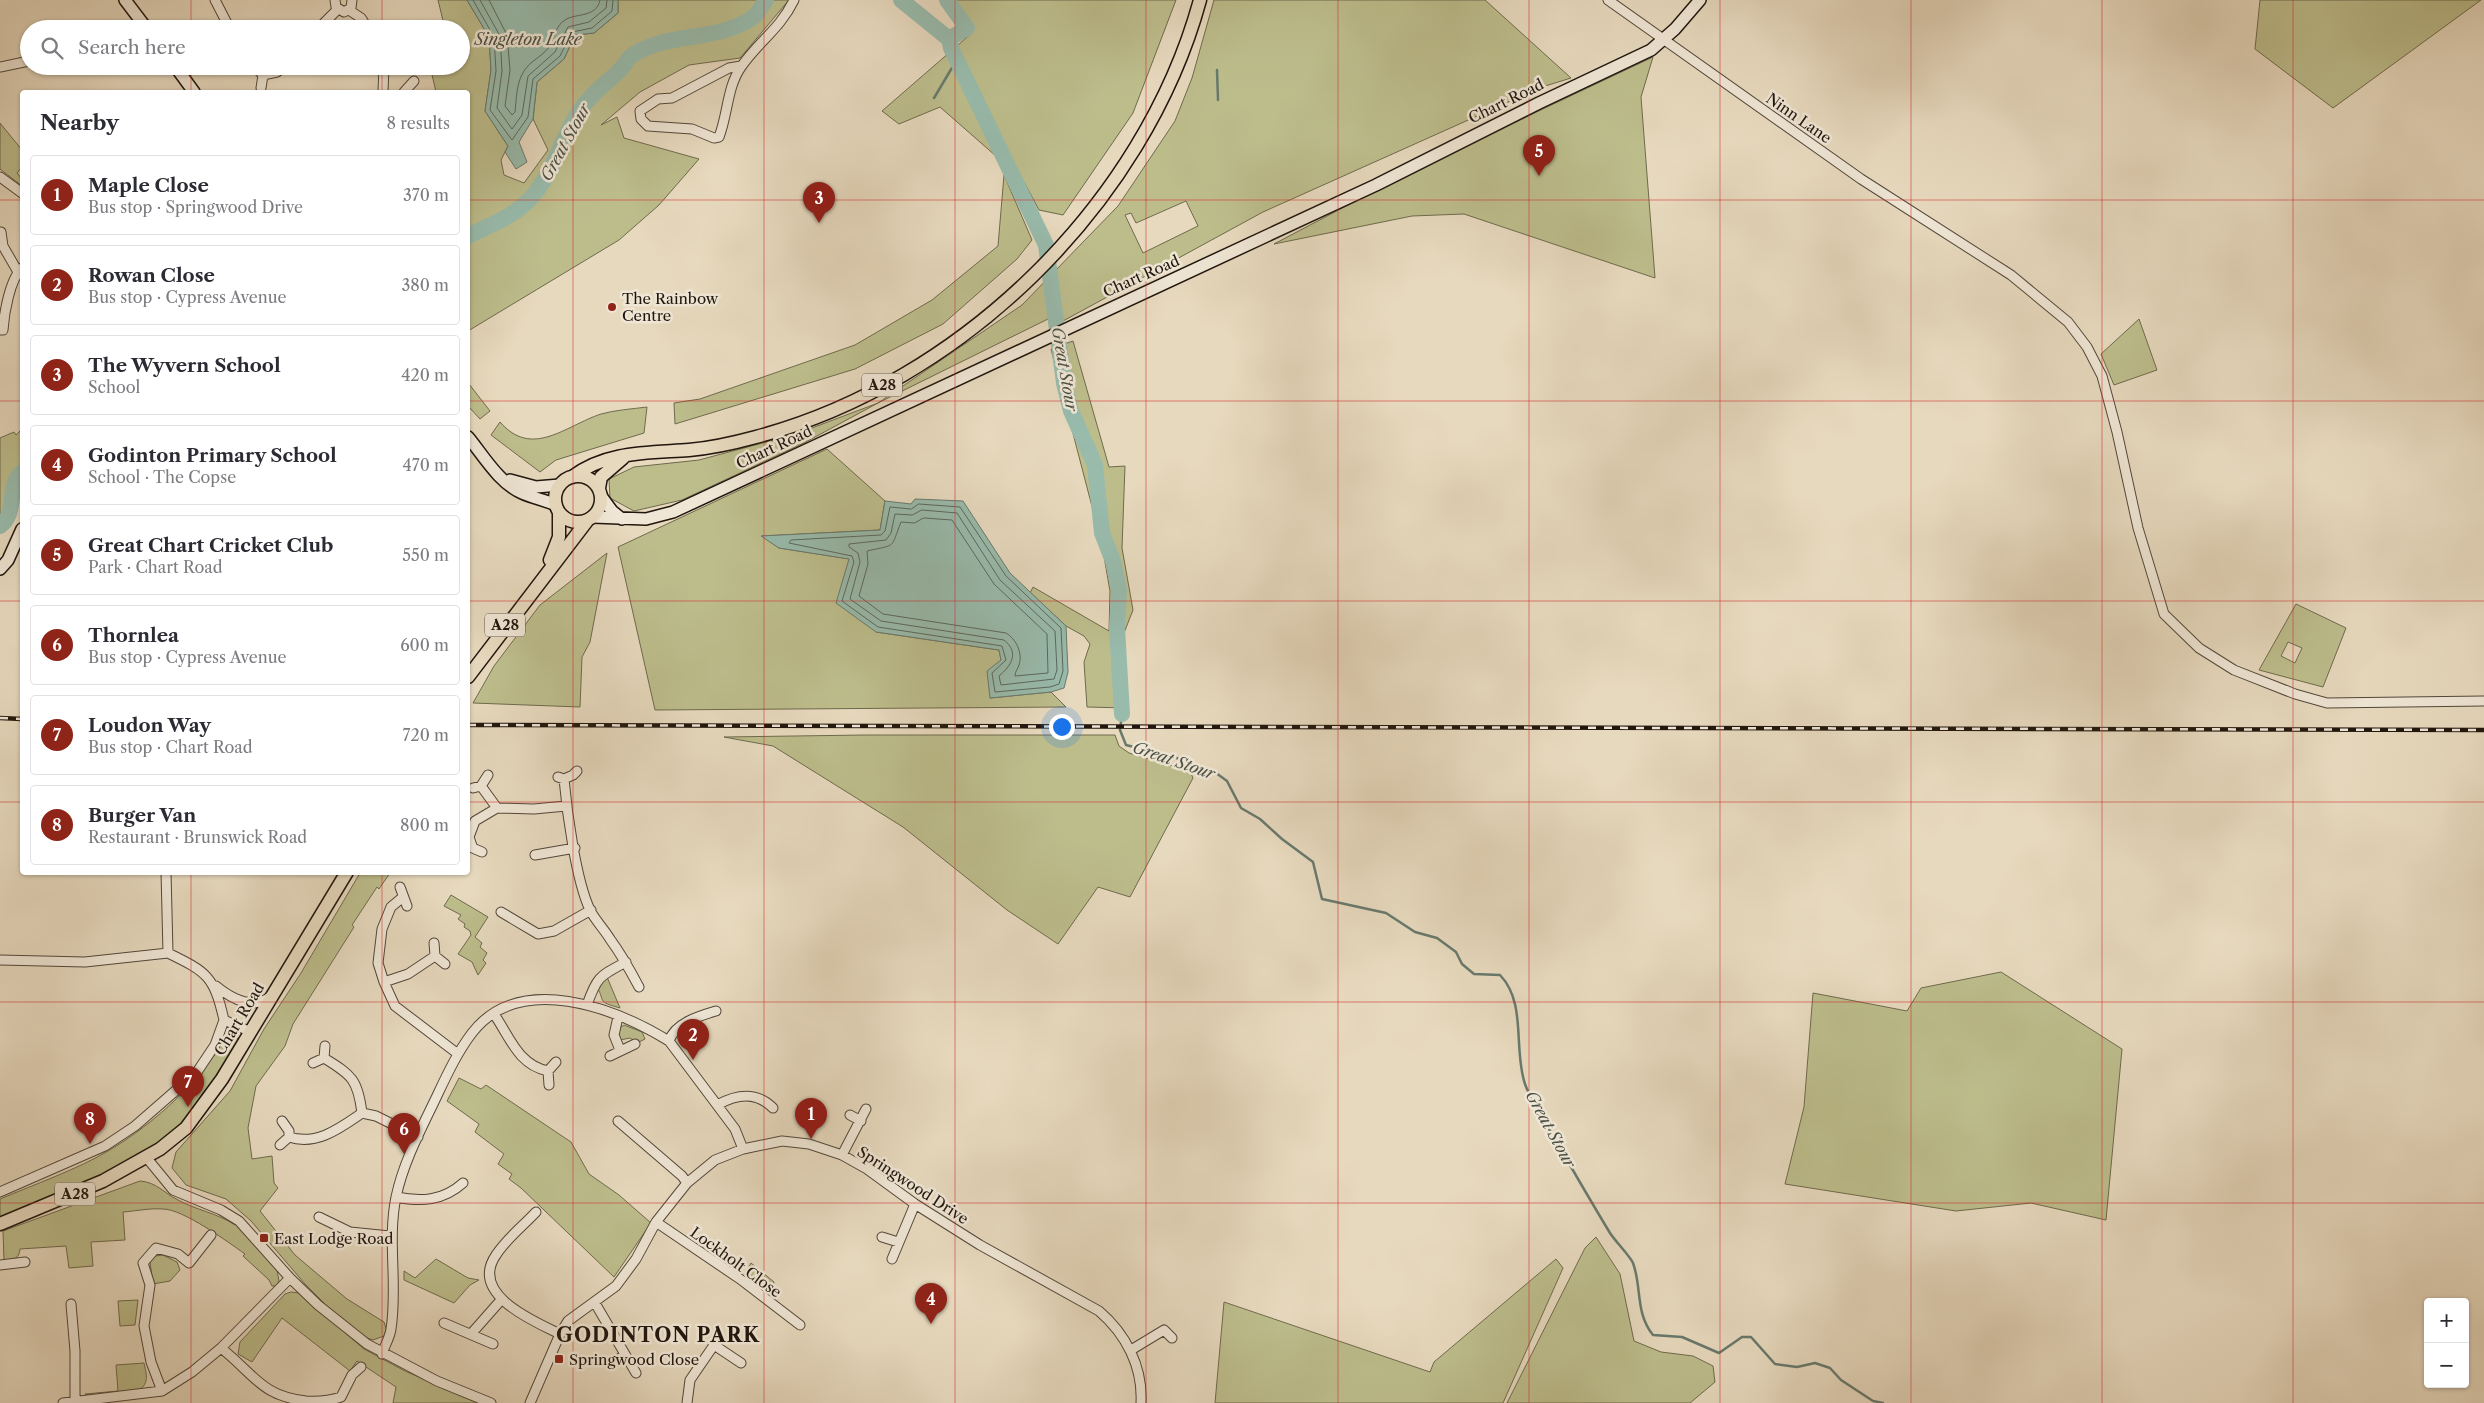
<!DOCTYPE html>
<html lang="en">
<head>
<meta charset="utf-8">
<style>
  :root { --surface:#fff; --page:#f2f2f3; --text:#2b2b33; --muted:#7c7c81; --line:#e1e1e2; --accent:#8f2418 }
  body { margin:0; font-family:"Libre Caslon Text",serif; background:var(--page); color:var(--text) }
  .controls { position:absolute; right:15px; bottom:15px; display:grid; overflow:hidden; border-radius:5px; box-shadow:0 1px 4px #0004 }
  .controls button { width:45px; height:45px; display:grid; place-items:center; padding:0; border:0; border-bottom:1px solid var(--line); background:var(--surface); color:var(--text); font:25px sans-serif }
  .you { position:absolute; left:1061px; top:726px; width:18px; height:18px; margin:-12px; border:4px solid #fff; border-radius:50%; background:#1a73e8; box-shadow:0 0 0 8px #1a73e833 }
  .badge { display:grid; place-items:center; width:32px; height:32px; border-radius:50%; background:var(--accent); color:#fff; font-size:16px; font-weight:700 }
  .pin { position:absolute; translate:-50% -41px; filter:drop-shadow(0 1px 2px #0008) }
  .pin::after { content:''; position:absolute; top:26px; width:18px; height:15px; background:inherit; clip-path:polygon(0 0,100% 0,50% 100%) }
  .list { margin:0; padding:0; list-style:none }
  h2 { display:flex; justify-content:space-between; align-items:center; height:65px; margin:0; padding:0 20px; font-size:21px }
  h2 small { font-size:16px; font-weight:400; color:var(--muted) }
  .list li { display:grid; grid-template-columns:32px 1fr auto; gap:15px; align-items:center; box-sizing:border-box; height:80px; margin:0 10px 10px; padding:0 10px; border:1px solid var(--line); border-radius:5px }
  .list b { display:block; font-size:19px; white-space:nowrap }
  .list p { margin:0; font-size:16px; white-space:nowrap; color:var(--muted) }
  .list em { font-size:16px; font-style:normal; color:var(--muted) }
  .icon { flex:none; width:28px; height:28px; fill:none; stroke:currentColor; stroke-width:2; stroke-linecap:round; stroke-linejoin:round }
  .map { position:relative; flex:none; width:2484px; height:1403px; overflow:hidden }
  .search { position:absolute; background:var(--surface); box-shadow:0 1px 4px #0004; left:20px; top:20px; width:450px; height:55px; display:flex; align-items:center; gap:12px; box-sizing:border-box; padding:0 18px; border-radius:28px; color:var(--muted); font-size:19px }
  .panel { position:absolute; background:var(--surface); box-shadow:0 1px 4px #0004; left:20px; top:90px; width:450px; height:785px; border-radius:5px }
  .map>svg:first-child { display:block }
</style>
</head>
<body>
<div class="map">
<svg width="2484" height="1403" viewBox="0 0 2484 1403">
  <rect width="100%" height="100%" fill="#e7d9be"/>
  <filter id="stains"><feTurbulence type="fractalNoise" baseFrequency=".004" numOctaves="4"/><feColorMatrix values="0 0 0 0 .2 0 0 0 0 .09 0 0 0 0 .02 0 0 0 .5 -.17"/></filter>
  <radialGradient id="worn" r=".72"><stop offset=".6" stop-color="#630" stop-opacity="0"/><stop offset="1" stop-color="#630" stop-opacity=".3"/></radialGradient>
  <path fill="#bdbd8c" stroke="#6e6a4d" fill-rule="evenodd" d="M 438,0 L 467,0 L 489,37 L 491,70 L 485,111 L 508,146 L 501,160 L 504,175 L 524,183 L 548,150 L 533,119 L 537,82 L 564,59 L 575,35 L 594,33 L 618,13 L 618,0 L 789,0 L 740,58 L 689,65 L 640,92 L 601,125 L 617,117 L 624,138 L 699,159 L 659,205 L 619,240 L 468,331 L 468,92 L 436,92 L 430,66 L 461,66 L 461,29 L 445,29 Z
    M 952,0 L 1176,0 L 1133,113 L 1063,215 L 1039,210 L 1013,162 L 1005,164 L 940,107 L 899,124 L 882,111 L 973,32 Z
    M 1214,0 L 1485,0 L 1571,78 L 1542,87 L 1263,212 L 1063,321 L 1052,317 L 878,403 L 804,443 L 682,500 L 634,511 L 610,498 L 609,479 L 634,467 L 699,460 L 796,434 L 878,403 L 1022,305 L 1118,206 L 1175,121 L 1192,78 ZM 1186,201 L 1198,226 L 1143,253 L 1125,215 L 1131,213 L 1136,223 Z
    M 2260,0 L 2481,0 L 2333,108 L 2255,49 Z
    M 1653,57 L 1641,97 L 1655,278 L 1464,214 L 1412,216 L 1274,244 L 1422,166 Z
    M 0,123 L 22,150 L 22,167 L 17,173 L 22,179 L 22,186 L 0,169 Z
    M 1004,175 L 1032,240 L 1017,259 L 943,324 L 855,369 L 675,424 L 674,403 L 700,399 L 855,345 L 932,300 L 998,246 Z
    M 2139,319 L 2157,370 L 2114,385 L 2101,354 Z
    M 1073,341 L 1109,467 L 1125,466 L 1122,548 L 1133,610 L 1122,638 L 1126,708 L 1087,707 L 1084,662 L 1090,644 L 1084,636 L 1066,626 L 1030,593 L 1033,587 L 1109,631 L 1110,591 L 1102,545 L 1051,349 Z
    M 469,384 L 490,411 L 480,419 L 468,406 Z
    M 647,407 L 644,433 L 556,460 L 540,472 L 491,435 L 500,422 C 532,459 565,426 601,414 C 615,410 632,409 647,407 Z
    M 22,429 L 22,467 C 2,477 12,502 0,518 L 0,438 L 14,432 L 16,435 Z
    M 827,449 L 885,501 L 880,530 L 762,536 L 779,548 L 850,559 L 876,632 L 999,650 L 1001,660 L 990,698 L 1051,692 L 1066,707 L 655,710 L 618,547 Z
    M 607,553 L 590,642 L 582,657 L 580,707 L 473,703 L 494,666 L 540,605 Z
    M 2296,604 L 2346,628 L 2323,687 L 2259,670 ZM 2288,642 L 2302,648 L 2295,663 L 2281,656 Z
    M 865,735 L 1115,735 L 1119,746 L 1129,753 L 1190,771 L 1193,778 L 1130,897 L 1098,887 L 1058,944 L 1007,910 L 903,827 L 773,746 L 724,737 Z
    M 360,873 L 390,873 L 379,889 L 377,887 L 352,925 L 354,927 L 293,1024 L 285,1046 L 256,1086 L 248,1128 L 252,1159 L 272,1156 L 274,1183 L 278,1188 L 260,1211 L 295,1255 L 347,1299 L 384,1322 L 387,1331 L 384,1336 L 373,1340 L 364,1337 L 330,1309 L 305,1284 L 251,1221 L 226,1199 L 186,1185 L 172,1168 L 176,1152 L 230,1091 L 264,1029 L 301,973 Z
    M 451,895 L 488,917 L 475,937 L 482,943 L 480,947 L 487,953 L 483,960 L 486,963 L 478,975 L 472,962 L 458,954 L 471,935 L 470,931 L 464,927 L 465,924 L 458,919 L 461,915 L 444,906 Z
    M 2001,972 L 2122,1049 L 2106,1220 L 2031,1203 L 1956,1211 L 1785,1184 L 1804,1107 L 1813,993 L 1907,1011 L 1921,988 Z
    M 607,977 L 620,1008 C 596,1001 606,1003 597,987 Z
    M 624,1025 L 642,1032 L 645,1039 L 637,1043 L 630,1038 L 620,1040 L 618,1029 Z
    M 233,1032 L 239,1041 C 226,1061 215,1084 200,1102 C 150,1165 71,1189 0,1218 L 0,1199 C 33,1185 78,1169 108,1151 C 157,1122 200,1081 229,1033 Z
    M 459,1078 L 481,1089 L 486,1085 L 571,1142 L 589,1174 L 619,1195 L 651,1223 L 614,1277 L 521,1188 L 509,1179 L 512,1174 L 498,1164 L 504,1154 L 475,1132 L 479,1124 L 447,1101 Z
    M 140,1181 C 156,1182 164,1193 178,1200 C 196,1210 217,1213 235,1225 L 236,1224 L 277,1270 L 279,1281 L 276,1286 L 272,1286 L 269,1280 L 243,1256 L 245,1254 C 228,1242 183,1209 163,1209 C 150,1208 136,1211 123,1212 L 125,1240 L 91,1242 L 93,1266 L 69,1268 L 66,1246 L 20,1249 C 19,1260 13,1259 4,1261 L 3,1231 Z
    M 1596,1237 L 1620,1274 L 1634,1341 L 1661,1352 L 1693,1356 L 1713,1366 L 1715,1382 L 1690,1403 L 1507,1403 L 1585,1248 Z
    M 163,1255 L 177,1262 L 180,1270 L 170,1281 L 153,1284 L 150,1262 L 155,1256 Z
    M 436,1259 L 468,1278 L 479,1280 L 470,1285 L 454,1303 L 404,1280 L 404,1271 L 415,1278 Z
    M 1556,1259 L 1563,1268 L 1503,1403 L 1215,1403 L 1224,1302 L 1430,1372 L 1434,1362 Z
    M 751,1263 L 774,1282 L 772,1294 L 745,1274 Z
    M 291,1292 L 299,1293 L 364,1349 L 405,1371 L 478,1403 L 393,1403 L 396,1387 L 357,1361 L 350,1371 L 282,1318 L 252,1362 L 238,1354 L 240,1342 L 285,1294 Z
    M 138,1300 L 135,1325 L 120,1326 L 118,1301 Z
    M 144,1363 C 146,1373 150,1383 139,1390 L 89,1396 L 85,1394 L 118,1391 L 116,1365 Z"/>
  <path fill="#98bbac" stroke="#68796d" d="M 467,0 L 618,0 L 618,13 L 594,33 L 575,35 L 564,59 L 537,82 L 533,119 L 519,142 L 527,162 L 516,169 L 505,152 L 508,146 L 485,111 L 491,70 L 489,37 Z
    M 915,499 L 963,501 L 1010,573 L 1066,626 L 1068,672 L 1064,688 L 1051,692 L 990,698 L 987,671 L 1001,660 L 999,650 L 876,632 L 836,603 L 849,559 L 779,548 L 761,536 L 880,530 L 885,501 L 911,504 Z"/>
  <g fill="none" stroke-linecap="round" stroke-linejoin="round">
    <path stroke="#5c685d" stroke-width="1" d="M 473,0 L 494,37 L 496,71 L 490,110 L 512,140 L 528,117 L 533,79 L 560,56 L 572,32 L 592,28 L 612,11 L 613,0
      M 480,0 L 500,36 L 502,71 L 497,108 L 512,129 L 522,115 L 528,76 L 555,52 L 568,27 L 589,22 L 606,8 L 607,0
      M 489,0 L 507,35 L 510,70 L 505,106 L 512,115 L 515,112 C 517,93 516,76 532,62 C 537,58 545,53 549,47 C 555,38 555,26 565,20 C 575,13 597,18 600,0
      M 919,504 L 960,507 L 1006,576 L 1061,628 L 1063,671 L 1059,684 L 1050,687 L 995,692 L 992,673 L 1006,660 L 1002,646 L 878,627 L 842,601 L 854,562 L 852,556 L 789,543 L 791,540 L 881,535 L 885,531 L 890,507 L 911,509 Z
      M 922,510 L 957,513 L 1000,580 L 1055,631 L 1057,670 L 1054,679 L 1001,685 L 999,676 C 1011,666 1020,653 1004,640 L 881,621 L 850,599 L 860,562 L 858,553 L 849,547 L 849,544 L 886,540 L 891,533 L 895,514 L 912,515 Z
      M 924,518 L 952,520 L 994,584 L 1047,634 L 1048,673 L 1015,676 C 1015,671 1018,669 1019,665 C 1023,653 1016,639 1006,633 L 883,614 L 859,596 L 868,564 L 867,551 C 897,544 890,550 901,522 L 914,523 Z"/>
    <path stroke="#68796d" stroke-width="2.5" d="M 1217,70 L 1218,100
      M 934,98 L 956,61 L 951,48
      M 1122,714 L 1120,730 L 1126,745 L 1180,759 L 1216,773 L 1227,781 L 1241,808 L 1260,819 L 1282,839 L 1313,862 L 1322,899 L 1386,913 L 1415,932 L 1437,938 L 1456,952 L 1462,964 L 1474,974 L 1500,975 C 1527,1003 1513,1049 1525,1084 C 1531,1101 1543,1119 1552,1134 C 1571,1167 1590,1200 1610,1233 C 1615,1241 1630,1256 1633,1263 C 1642,1287 1635,1313 1653,1335 L 1682,1337 L 1719,1353 L 1742,1337 L 1751,1337 L 1775,1364 L 1797,1367 L 1815,1363 L 1830,1368 L 1841,1380 L 1873,1401 L 1883,1403"/>
    <path stroke="#98bbac" stroke-width="16" d="M 901,0 L 949,39
      M 947,0 L 967,28 L 949,39 L 951,48 L 1046,245 L 1064,383 L 1071,411 L 1095,465 L 1102,533 L 1113,561 L 1119,590 L 1117,628 L 1122,714
      M 468,236 C 488,226 513,217 529,200 C 553,174 558,147 575,118 C 586,98 603,86 619,71 C 624,67 627,58 634,54 C 669,32 717,42 752,18 C 758,14 762,6 766,0
      M 0,526 C 18,514 6,486 22,472"/>
    <g stroke="#52473a" stroke-width="11">
      <path id="street" d="M 215,0 L 230,29
        M 335,0 L 336,7 L 344,12 L 351,8 L 352,0
        M 1608,0 L 1861,179 L 2011,275 L 2068,322 L 2087,347 L 2102,376 L 2117,432 L 2138,528 L 2164,614 L 2199,648 L 2234,670 L 2295,694 L 2327,703 L 2484,701
        M 349,10 L 361,18 L 368,29
        M 318,29 L 337,10
        M 254,66 L 263,75 L 261,88
        M 741,66 L 729,68 L 672,98 L 658,99 L 640,111 L 641,119 L 648,126 L 692,129 L 714,138 L 719,137 C 728,114 727,87 741,67 C 758,42 780,29 794,0
        M 0,67 L 29,61
        M 263,75 L 277,72 L 285,66
        M 383,92 L 384,66
        M 404,92 L 414,81
        M 0,177 L 22,193
        M 1,232 L 3,246 L 18,272
        M 0,330 L 3,330 C 4,313 10,279 22,268
        M 558,777 L 564,779 L 573,775 L 577,771
        M 564,779 C 567,813 576,880 590,910 C 595,920 604,929 610,939 C 621,954 630,970 639,987
        M 481,786 L 488,775
        M 473,788 L 481,786 L 497,808 L 534,809 L 566,806
        M 468,846 L 482,852
        M 472,846 L 469,837 L 475,821 L 497,808
        M 535,855 L 575,848
        M 166,872 L 168,953
        M 400,887 L 407,906
        M 403,897 L 391,907 L 382,929 L 378,963 L 384,982 L 395,1006 L 458,1054
        M 501,912 L 538,934 L 554,931 L 591,910
        M 434,943 L 435,956 L 445,964
        M 168,953 C 207,972 214,976 224,1020 L 251,1032
        M 0,960 L 85,962 L 168,953
        M 384,982 L 408,974 L 435,956
        M 216,986 C 232,999 253,1011 271,996
        M 587,1005 C 597,976 600,976 626,962
        M 494,1014 C 510,1037 518,1065 548,1071
        M 618,1017 L 614,1035 L 620,1050
        M 669,1041 C 675,1023 699,1016 716,1011
        M 610,1056 L 635,1044
        M 324,1058 C 352,1075 358,1080 362,1113
        M 313,1063 L 324,1058 L 325,1046
        M 549,1085 L 548,1071 L 556,1062
        M 717,1105 C 737,1094 756,1091 773,1108
        M 850,1115 L 861,1121
        M 282,1121 L 289,1131 L 289,1137
        M 618,1121 L 682,1176 L 687,1183
        M 280,1145 L 289,1137 C 317,1146 340,1128 362,1113 L 376,1116 L 418,1137
        M 842,1155 L 866,1109
        M 146,1157 L 173,1190 L 221,1210 L 239,1221 L 290,1278 L 318,1305 L 367,1344 L 437,1381 L 491,1403
        M 0,1192 L 105,1146 L 135,1126 L 197,1072 L 215,1045 L 224,1020
        M 396,1197 C 421,1202 443,1201 463,1183
        M 536,1212 C 523,1226 506,1239 496,1255 C 469,1294 533,1321 560,1334
        M 319,1217 L 350,1232 L 390,1236
        M 656,1222 L 740,1279 L 800,1325
        M 882,1237 L 898,1242
        M 892,1259 L 915,1204
        M 0,1265 L 25,1262
        M 595,1303 L 636,1373
        M 71,1304 L 75,1351 L 75,1402
        M 444,1323 L 493,1344
        M 471,1334 L 501,1300
        M 221,1348 C 254,1374 261,1396 306,1401 C 319,1402 329,1401 341,1397 L 352,1375 L 361,1367
        M 1131,1350 L 1164,1330 L 1172,1338
        M 382,1354 C 385,1345 390,1337 391,1329 C 398,1285 387,1241 396,1197 C 403,1164 419,1133 434,1102 C 445,1079 456,1054 472,1033 C 520,971 615,1008 669,1041 L 735,1129 L 743,1149
        M 611,1364 L 625,1355
        M 162,1391 L 151,1362 L 144,1326 L 150,1285 L 143,1263 L 156,1248 L 178,1254 L 189,1263 L 211,1235
        M 63,1403 L 162,1391 L 192,1372 L 221,1348 L 290,1278
        M 530,1403 L 560,1334 L 568,1321 L 616,1286 L 636,1259 L 656,1222 L 687,1183 L 715,1160 L 743,1149 L 782,1141 L 809,1144 L 842,1155 L 867,1169 L 915,1204 L 980,1245 L 1099,1311 C 1126,1334 1143,1367 1141,1403
        M 687,1403 L 690,1380 L 714,1345 L 741,1363"/>
    </g>
    <g stroke="#20160e" stroke-width="14">
      <path id="secondary" d="M 125,0 L 147,29
        M 175,66 L 194,92
        M 468,437 C 483,455 499,483 522,493 C 533,498 545,500 556,505
        M 510,480 L 536,487 L 560,485
        M 601,496 L 612,511 L 622,519
        M 593,517 L 646,519 L 673,512 L 1376,185 L 1539,103 L 1651,50 L 1675,29 L 1700,0
        M 0,569 L 8,560 L 22,529"/>
    </g>
    <g stroke="#20160e" stroke-width="15">
      <path id="primary" d="M555 499a23 23 0 1 1 46 0a23 23 0 1 1-46 0Z
        M 572,477 C 606,451 648,453 689,450 C 712,448 734,443 756,437 C 960,383 1144,205 1200,0
        M 599,488 L 601,477 L 623,458
        M 550,560 L 559,537 L 559,512
        M 468,677 L 587,521
        M 0,1224 L 103,1181 L 160,1149 L 186,1128 L 222,1079 L 347,872"/>
    </g>
    <use href="#street" stroke="#efe6d5" stroke-width="9"/>
    <use href="#secondary" stroke="#efe6d5" stroke-width="11"/>
    <use href="#primary" stroke="#e7d9be" stroke-width="12"/>
    <g stroke="#20160e" stroke-width="4.5">
      <path id="rail" d="M 0,718 L 22,719
        M 468,725 L 2484,730"/>
    </g>
    <use href="#rail" stroke="#efe6d5" stroke-width="2.5" stroke-dasharray="8" stroke-linecap="butt"/>
  </g>
  <path fill="none" stroke="#d62828" stroke-width="1" stroke-opacity="0.55" d="M 191,0 L 191,29M 382,0 L 382,29M 573,0 L 573,1403M 764,0 L 764,1403M 955,0 L 955,1403M 1146,0 L 1146,1403M 1338,0 L 1338,1403M 1529,0 L 1529,1403M 1720,0 L 1720,1403M 1911,0 L 1911,1403M 2102,0 L 2102,1403M 2293,0 L 2293,1403M 191,66 L 191,92M 382,66 L 382,92M 0,200 L 22,200M 468,200 L 2484,200M 0,401 L 22,401M 468,401 L 2484,401M 0,601 L 22,601M 468,601 L 2484,601M 0,802 L 22,802M 468,802 L 2484,802M 191,872 L 191,1403M 382,872 L 382,1403M 0,1002 L 2484,1002M 0,1203 L 2484,1203"/>
  <g fill="#8f2418" stroke="#efe6d5" stroke-width="2">
    <circle cx="612" cy="307" r="5"/>
    <rect x="259" y="1233" width="10" height="10" rx="2.5"/>
    <rect x="554" y="1354" width="10" height="10" rx="2.5"/>
  </g>
  <g text-anchor="middle" dominant-baseline="central" stroke-width="5" stroke-linejoin="round" paint-order="stroke">
    <g fill="#efe6d5" stroke="#5e544a" stroke-width="1">
      <rect x="862" y="373.5" width="40" height="23" rx="4"/>
      <rect x="485" y="613.5" width="40" height="23" rx="4"/>
      <rect x="55" y="1182.5" width="40" height="23" rx="4"/>
    </g>
    <g font-size="14" font-weight="bold" fill="#20160e">
      <text x="882" y="385">A28</text>
      <text x="505" y="625">A28</text>
      <text x="75" y="1194">A28</text>
    </g>
    <g font-size="15" fill="#20160e" stroke="#efe6d5">
      <text transform="translate(1506 101) rotate(-26)">Chart Road</text>
      <text transform="translate(1799 118) rotate(35)">Ninn Lane</text>
      <text transform="translate(1141 276) rotate(-24)">Chart Road</text>
      <text transform="translate(774 447) rotate(-25)">Chart Road</text>
      <text transform="translate(239 1019) rotate(-59)">Chart Road</text>
      <text transform="translate(913 1185) rotate(33)">Springwood Drive</text>
      <text transform="translate(736 1262) rotate(36)">Lockholt Close</text>
    </g>
    <g font-size="15" fill="#20160e" stroke="#efe6d5" text-anchor="start">
      <text x="622" y="298">The Rainbow<tspan x="622" dy="17">Centre</tspan></text>
      <text x="274" y="1238">East Lodge Road</text>
      <text x="569" y="1359">Springwood Close</text>
    </g>
    <g font-size="16" font-style="italic" fill="#4a5045" stroke="#efe6d5">
      <text x="528" y="39">Singleton Lake</text>
      <text transform="translate(565 142) rotate(-61)">Great Stour</text>
      <text transform="translate(1065 369) rotate(80)">Great Stour</text>
      <text transform="translate(1174 760) rotate(19)">Great Stour</text>
      <text transform="translate(1551 1129) rotate(61)">Great Stour</text>
    </g>
    <g font-size="20" font-weight="bold" letter-spacing="1" fill="#20160e" stroke="#efe6d5">
      <text x="658" y="1335">GODINTON PARK</text>
    </g>
  </g>
  <rect width="100%" height="100%" filter="url(#stains)"/>
  <rect width="100%" height="100%" fill="url(#worn)"/>
</svg>
<div class="controls">
<button>+</button>
<button>−</button>
</div>
<div class="you"></div>
<div class="pin badge" style="left:811px;top:1139px">1</div>
<div class="pin badge" style="left:693px;top:1060px">2</div>
<div class="pin badge" style="left:819px;top:223px">3</div>
<div class="pin badge" style="left:931px;top:1324px">4</div>
<div class="pin badge" style="left:1539px;top:176px">5</div>
<div class="pin badge" style="left:404px;top:1154px">6</div>
<div class="pin badge" style="left:188px;top:1107px">7</div>
<div class="pin badge" style="left:90px;top:1144px">8</div>
<div class="search"><svg class="icon" aria-label="search" viewBox="0 0 24 24"><circle cx="10" cy="10" r="6"/><path d="M15 15l6 6"/></svg>Search here</div>
<section class="panel">
<h2>Nearby<small>8 results</small></h2>
<ul class="list">
<li><span class="badge">1</span><div><b>Maple Close</b><p>Bus stop · Springwood Drive</p></div><em>370 m</em></li>
<li><span class="badge">2</span><div><b>Rowan Close</b><p>Bus stop · Cypress Avenue</p></div><em>380 m</em></li>
<li><span class="badge">3</span><div><b>The Wyvern School</b><p>School</p></div><em>420 m</em></li>
<li><span class="badge">4</span><div><b>Godinton Primary School</b><p>School · The Copse</p></div><em>470 m</em></li>
<li><span class="badge">5</span><div><b>Great Chart Cricket Club</b><p>Park · Chart Road</p></div><em>550 m</em></li>
<li><span class="badge">6</span><div><b>Thornlea</b><p>Bus stop · Cypress Avenue</p></div><em>600 m</em></li>
<li><span class="badge">7</span><div><b>Loudon Way</b><p>Bus stop · Chart Road</p></div><em>720 m</em></li>
<li><span class="badge">8</span><div><b>Burger Van</b><p>Restaurant · Brunswick Road</p></div><em>800 m</em></li>
</ul>
</section>
</div>
</body>
</html>
